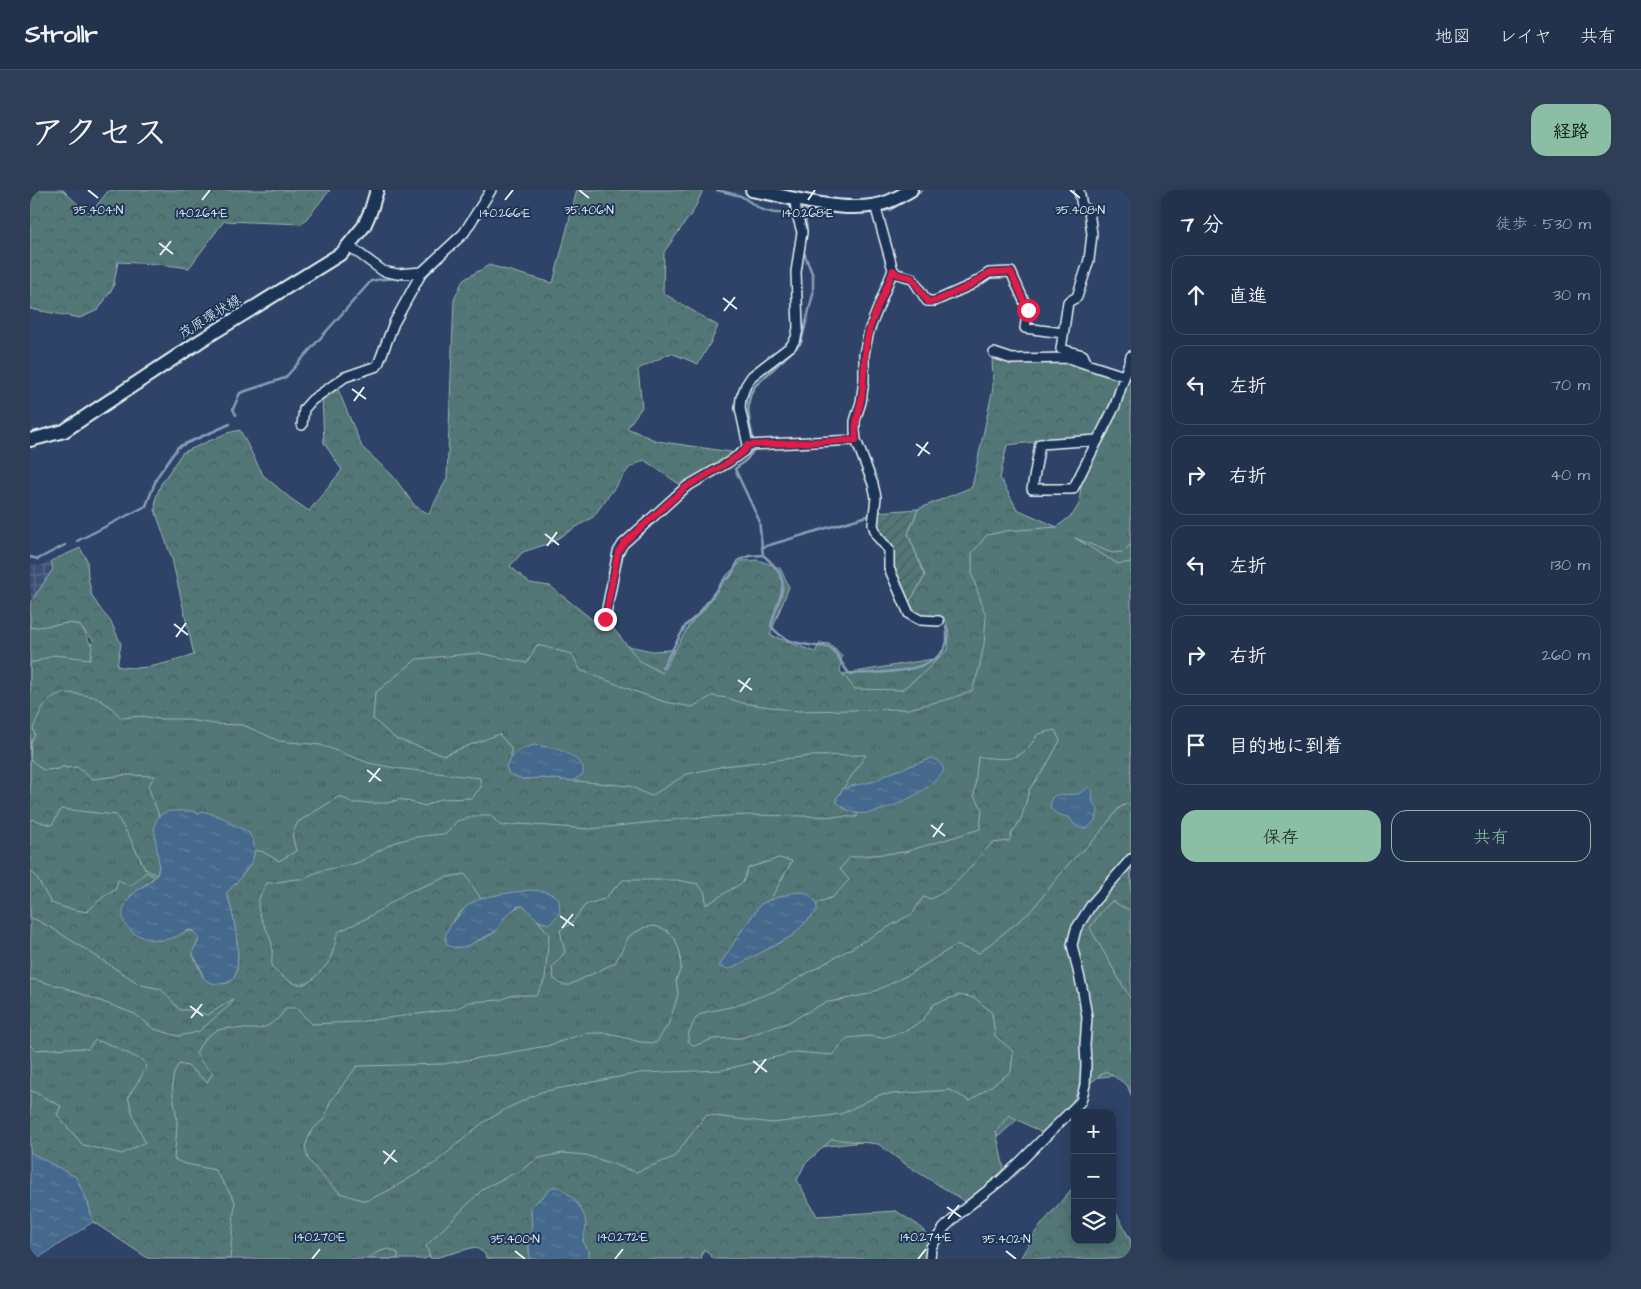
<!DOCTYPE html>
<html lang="ja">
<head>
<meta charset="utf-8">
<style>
  :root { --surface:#22324d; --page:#2e3e57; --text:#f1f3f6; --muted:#a2aab6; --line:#3f4d65; --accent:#8abfa5 }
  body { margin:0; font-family:"Architects Daughter","Klee One",sans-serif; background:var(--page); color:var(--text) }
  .controls { position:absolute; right:15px; bottom:15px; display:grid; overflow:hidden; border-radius:10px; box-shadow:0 2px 12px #0003 }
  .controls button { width:45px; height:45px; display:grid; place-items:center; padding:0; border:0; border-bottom:1px solid var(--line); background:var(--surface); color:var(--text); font:25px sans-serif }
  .stop { position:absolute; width:15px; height:15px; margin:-11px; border:4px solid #e11d48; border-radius:50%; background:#fff }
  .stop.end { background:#e11d48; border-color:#fff; box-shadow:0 1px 5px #0008 }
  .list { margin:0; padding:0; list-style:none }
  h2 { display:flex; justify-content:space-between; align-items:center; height:65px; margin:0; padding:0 20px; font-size:21px }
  h2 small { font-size:16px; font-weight:400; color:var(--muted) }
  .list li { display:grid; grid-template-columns:32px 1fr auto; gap:15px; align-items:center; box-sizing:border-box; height:80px; margin:0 10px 10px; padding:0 10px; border:1px solid var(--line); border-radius:15px }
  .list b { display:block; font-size:19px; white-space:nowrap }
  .list em { font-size:16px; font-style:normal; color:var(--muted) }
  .actions { display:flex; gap:10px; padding:15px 20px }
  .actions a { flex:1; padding:11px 0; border:1px solid var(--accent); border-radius:15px; text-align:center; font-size:18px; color:var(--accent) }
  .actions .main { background:var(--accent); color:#111 }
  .icon { flex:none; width:28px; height:28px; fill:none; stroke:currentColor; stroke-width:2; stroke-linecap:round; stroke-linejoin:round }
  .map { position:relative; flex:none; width:1101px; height:1069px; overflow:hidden; border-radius:15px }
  header { display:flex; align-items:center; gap:30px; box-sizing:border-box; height:70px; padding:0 25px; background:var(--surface); border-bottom:1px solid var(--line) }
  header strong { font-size:24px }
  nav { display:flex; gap:28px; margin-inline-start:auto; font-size:18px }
  .intro { display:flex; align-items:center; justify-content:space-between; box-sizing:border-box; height:120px; padding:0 30px }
  h1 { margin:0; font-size:35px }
  .button { padding:12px 22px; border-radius:15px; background:var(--accent); color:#111; font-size:18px; font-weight:700 }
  main { display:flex; gap:30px; padding:0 30px }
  aside { flex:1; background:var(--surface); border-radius:15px; box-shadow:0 2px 12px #0003 }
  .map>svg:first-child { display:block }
</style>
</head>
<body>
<header>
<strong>Strollr</strong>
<nav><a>地図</a><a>レイヤ</a><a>共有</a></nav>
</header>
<div class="intro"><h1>アクセス</h1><a class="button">経路</a></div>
<main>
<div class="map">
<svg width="1101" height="1069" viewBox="0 0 1101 1069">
  <defs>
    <pattern id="industrial-grid" width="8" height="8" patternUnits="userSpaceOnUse" patternTransform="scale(1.25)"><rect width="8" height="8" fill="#3d5075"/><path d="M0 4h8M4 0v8" fill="none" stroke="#596a89"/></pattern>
    <pattern id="grass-tufts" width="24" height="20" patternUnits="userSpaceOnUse" patternTransform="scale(1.25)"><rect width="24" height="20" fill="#527676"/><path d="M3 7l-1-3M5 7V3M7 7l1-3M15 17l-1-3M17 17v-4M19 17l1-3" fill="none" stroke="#4c5f60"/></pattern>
    <pattern id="forest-crowns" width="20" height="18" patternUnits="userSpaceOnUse" patternTransform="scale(1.25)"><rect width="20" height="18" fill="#527676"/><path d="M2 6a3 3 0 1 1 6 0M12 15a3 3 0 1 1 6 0" fill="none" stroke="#4c5f60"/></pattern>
    <pattern id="garden-furrows" width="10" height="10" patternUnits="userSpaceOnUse" patternTransform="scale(1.25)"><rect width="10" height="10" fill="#527676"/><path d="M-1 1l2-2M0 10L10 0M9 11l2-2" fill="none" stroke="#4c5f60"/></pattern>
    <pattern id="water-ripples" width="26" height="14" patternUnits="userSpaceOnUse" patternTransform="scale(1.25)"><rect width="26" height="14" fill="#45698c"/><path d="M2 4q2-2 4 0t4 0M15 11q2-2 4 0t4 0" fill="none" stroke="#607f9d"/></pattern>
  </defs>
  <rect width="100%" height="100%" fill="#2e4367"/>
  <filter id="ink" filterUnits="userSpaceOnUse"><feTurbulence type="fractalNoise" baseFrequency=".02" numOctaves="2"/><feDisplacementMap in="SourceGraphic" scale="10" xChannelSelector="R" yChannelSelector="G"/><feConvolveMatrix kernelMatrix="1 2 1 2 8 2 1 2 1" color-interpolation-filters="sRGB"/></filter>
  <g filter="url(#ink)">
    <path fill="url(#industrial-grid)" d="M 21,371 L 23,379 L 1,413 L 0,375 L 10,376 Z"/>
    <path fill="url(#grass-tufts)" stroke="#9db4b7" d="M 1101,175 L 1101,884 L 1030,891 L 969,946 L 896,953 L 850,950 L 789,957 L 432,1051 L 394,1069 L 161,1069 L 0,937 L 0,416 L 42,417 L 60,453 L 88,501 L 393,431 L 561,448 L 622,461 L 709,456 L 801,486 L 927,465 L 936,306 L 1027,337 L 1043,324 L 1049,314 L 1052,287 L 1079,242 Z"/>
    <path fill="url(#forest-crowns)" stroke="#9db4b7" d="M 0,0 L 33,0 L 59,25 L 79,0 L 300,0 L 272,34 L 194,31 L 159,78 L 129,74 L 88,72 L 83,98 L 68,120 L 50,128 L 0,119 Z
      M 547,0 L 673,0 L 664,20 L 634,62 L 633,103 L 688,136 L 681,152 L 668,174 L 641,163 L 608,179 L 612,217 L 597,238 L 627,251 L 707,263 L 652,296 L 614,270 L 599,278 L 563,327 L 520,353 L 493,362 L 480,376 L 500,393 L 520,396 L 564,431 L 572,429 L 577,431 L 610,471 L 632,483 L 658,437 L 695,387 L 712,371 L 728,370 L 750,378 L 759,397 L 740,445 L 785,462 L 790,453 L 799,454 L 812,465 L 810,481 L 825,499 L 871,500 L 891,485 L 918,459 L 919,443 L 916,431 C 904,426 892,426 880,423 L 878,414 L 895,386 L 878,344 L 888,319 L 942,297 L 963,198 L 962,165 L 1043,173 L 1060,178 L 1088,190 L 1071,237 L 1062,246 L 977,255 L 970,288 L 987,319 L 1027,337 L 976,341 L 957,345 L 942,363 L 942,385 L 956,426 L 954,454 L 949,479 L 942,501 L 919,509 L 878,519 L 767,521 L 712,513 L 698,508 L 682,506 L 662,517 L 635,512 L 604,501 L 550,480 L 542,464 L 507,455 L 497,473 L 449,463 L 387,469 L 345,503 L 343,529 L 366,549 L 414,565 L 469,544 L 481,558 L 481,568 L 476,576 L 493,589 L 512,588 L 600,596 L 621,606 L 657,584 L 694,576 L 780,566 L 836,565 L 806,609 L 813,618 L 827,623 L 827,627 L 718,625 L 660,628 L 560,639 L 491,634 L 471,636 L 460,625 L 451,625 L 427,631 L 416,644 C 397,645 377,647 359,655 C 349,660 340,667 329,672 C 310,679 290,677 274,689 C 262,688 250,693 237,693 C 218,721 234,727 242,754 C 243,761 241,770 242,778 C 258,791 271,804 288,784 C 292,780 298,774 300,769 C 304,760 305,751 308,742 L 337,728 L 376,703 L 417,687 L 435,684 L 451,709 C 434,715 418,732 415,750 L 436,756 C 446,751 457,748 465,742 C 469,739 469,736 471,732 C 476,725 485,716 493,716 L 499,720 L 519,744 L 515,789 L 507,805 L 483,805 L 470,810 L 439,812 L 425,819 L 328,832 L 282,834 L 266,818 L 256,818 C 253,822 250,827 246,830 C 220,854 189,817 166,863 L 173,874 L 183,883 L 177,892 L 158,876 L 149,874 C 136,891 146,913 147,933 C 147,944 145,957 144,969 L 152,973 L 185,980 L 205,1011 L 200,1069 L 119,1069 L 63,1032 L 58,1013 L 10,969 L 0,962 L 0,900 L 31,916 L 27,925 L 53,955 L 92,964 L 115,952 L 105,931 L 98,907 L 116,879 L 115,872 L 79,854 L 65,850 L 58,859 L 39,858 L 5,860 L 0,855 L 0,789 L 30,796 L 105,824 L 124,839 L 148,846 L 168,842 L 201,814 L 203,809 L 178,825 L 160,820 L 150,820 L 131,799 L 111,795 L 22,738 L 0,727 L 0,680 L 6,686 L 21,713 L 36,718 L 57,722 L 73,707 L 85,700 L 88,690 L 101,696 L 116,682 L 125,687 L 100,706 L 121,749 C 126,750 132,750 138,749 C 150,747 163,732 169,749 L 164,759 L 163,765 L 173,787 C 182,791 193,798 202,790 C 215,779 203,717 196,703 L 215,682 L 222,672 L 225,660 L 233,662 L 249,671 L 266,661 L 262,644 L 268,632 L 310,606 L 323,613 L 358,613 L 370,609 L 395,616 L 411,609 L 442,608 L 451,597 L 450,588 L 365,578 L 339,573 L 291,555 L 249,551 L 213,535 L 185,534 L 152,529 L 129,529 L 111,526 L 92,528 C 85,522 78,514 70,510 C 64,506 55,505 47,504 C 19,499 12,516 3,539 L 5,544 L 1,552 L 0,567 L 0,472 L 5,472 L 24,465 L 60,469 L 63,450 L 49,435 L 39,433 L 0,438 L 0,413 L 23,379 L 21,371 L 50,358 L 57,370 L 58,387 L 62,406 L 71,420 L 81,432 L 91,454 L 87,476 C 115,482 138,472 164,465 L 142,369 L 125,320 L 126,307 L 131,294 L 152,263 L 197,243 L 210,240 L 233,285 L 260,308 L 279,321 L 312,280 L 294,253 L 292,206 L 306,195 L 332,257 L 363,286 L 385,316 L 399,324 L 417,288 L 424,110 L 433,90 L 459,75 L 523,93 Z
      M 1045,348 L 1082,363 L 1093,362 L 1101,354 L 1101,372 L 1088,374 Z
      M 1025,540 L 1030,551 L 1015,578 L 1000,598 L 991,629 L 982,643 L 979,651 L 962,653 C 942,674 928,697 901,709 L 893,707 L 883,723 L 748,800 L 705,816 L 676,822 L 667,826 L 659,842 L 658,851 L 664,856 L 683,849 L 711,848 L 757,833 L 794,813 L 839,804 L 878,785 L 926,755 L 949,763 L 1000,722 L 1041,671 L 1064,650 L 1089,618 L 1098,613 L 1101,615 L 1101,721 L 1082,711 L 1070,723 L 1060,738 L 1101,810 L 1101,905 L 1097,895 L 1076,881 L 1047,903 L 1039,917 L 1014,944 L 979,925 L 966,941 L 975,984 L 936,1012 L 878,976 L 848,954 L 802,949 L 775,974 L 767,990 L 787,1026 L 866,1021 L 888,1035 L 902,1050 L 898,1069 L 684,1069 L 674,1059 L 671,1069 L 559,1069 L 559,1061 C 551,1054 552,1046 556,1037 L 526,997 L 523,997 L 503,1015 L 501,1018 L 502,1039 L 498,1047 L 500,1069 L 457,1069 L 454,1063 L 445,1057 L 401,1069 L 396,1056 L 454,998 L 491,980 L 509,968 L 533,963 L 556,965 L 606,982 L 644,967 L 676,925 L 743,933 L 811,924 L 849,905 L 920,900 L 940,911 L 981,882 L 983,861 L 965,846 L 962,823 L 945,808 L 929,805 L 904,814 L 892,831 L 873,842 L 852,848 L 839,846 L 817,848 L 802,865 L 766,862 L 693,880 L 609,883 L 511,902 L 478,918 L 451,934 L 405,973 L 358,1001 L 335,1011 L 310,1003 L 291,985 L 278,969 L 275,957 L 281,941 L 295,928 L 300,912 L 327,876 L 414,874 L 517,856 L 556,843 L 577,843 L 610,852 L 626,853 L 638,835 L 644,818 L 648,804 L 646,790 L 651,778 L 650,762 L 645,749 L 636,740 L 625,736 L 615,737 L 599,746 L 585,773 L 539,795 L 532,795 L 524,789 L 522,778 L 535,762 L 530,740 L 542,733 L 555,715 L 574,709 L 593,690 L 647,690 L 668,694 L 675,703 L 676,715 L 713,692 L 718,678 L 749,668 L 762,671 L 740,710 L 730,715 L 708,746 L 690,776 L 710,772 L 762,746 L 786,721 L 787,713 L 803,707 L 819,690 L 810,679 L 820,667 L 875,662 L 950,639 L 952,618 L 944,606 L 948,567 C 978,569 990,574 1008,544 Z
      M 0,569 L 13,580 L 28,579 L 34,576 L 35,578 L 47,577 L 62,589 L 97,585 L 125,586 L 118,596 L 129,626 C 119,645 136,667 126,685 L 115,679 L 99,646 L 86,625 L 31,619 L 22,635 L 0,629 Z
      M 1045,995 L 1045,1050 L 1082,1050 L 1082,1015 L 1101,1051 L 1101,1069 L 990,1069 L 1006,1041 Z
      M 359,1059 L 368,1063 L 368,1069 L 339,1069 L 347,1062 Z"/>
    <path fill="url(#garden-furrows)" stroke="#9db4b7" d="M 888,319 L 878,344 L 895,386 L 878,414 L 846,334 L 847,322 Z"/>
    <path fill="url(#water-ripples)" stroke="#869fb7" d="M 505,555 C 524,557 541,561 553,577 L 553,584 L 543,591 L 512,588 L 493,589 L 479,584 L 476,576 C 483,564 491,558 505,555 Z
      M 902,568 L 909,571 L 914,580 C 903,600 850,627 826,623 C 819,621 812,617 806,612 L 806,609 L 813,599 L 821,596 L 846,591 L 855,585 Z
      M 1059,597 L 1062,600 L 1063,613 L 1068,619 C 1068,628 1064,633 1057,638 C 1047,639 1045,637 1040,628 L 1027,624 L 1020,618 L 1022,607 L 1026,605 L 1048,604 Z
      M 139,621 L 163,621 L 168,624 L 172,621 L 190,626 L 202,634 L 219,643 L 223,650 L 225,660 L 222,672 L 207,692 L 196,703 C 203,717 215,778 202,790 C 195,796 179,795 174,788 C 172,785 171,780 170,777 C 168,772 164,768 163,763 C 163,758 168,754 169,749 C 167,744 165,739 159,740 C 154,741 150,746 145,747 C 131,753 109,750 98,738 C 94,734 92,727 93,721 C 99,697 121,698 128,682 C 130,676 128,666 127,659 C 125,643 119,627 139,621 Z
      M 500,700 C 511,701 520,701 529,709 L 530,722 L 521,733 C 507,736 503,723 493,716 L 488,716 L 483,720 L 473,729 L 468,739 L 463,743 L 437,756 L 424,758 L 417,755 C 413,744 418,738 425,730 C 430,724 435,717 441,713 C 456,704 483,703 500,700 Z
      M 773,702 C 783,707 787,709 787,721 L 762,746 L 700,779 L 692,778 L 689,776 L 708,746 L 730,715 L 734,712 L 761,703 Z
      M 0,962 L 46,987 L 58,1013 L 63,1032 L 7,1069 L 0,1063 Z
      M 523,997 C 529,996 532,999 537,1003 C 546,1010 556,1023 556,1036 C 555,1047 548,1051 559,1061 L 559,1069 L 500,1069 L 498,1047 L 502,1039 L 501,1018 L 503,1015 Z"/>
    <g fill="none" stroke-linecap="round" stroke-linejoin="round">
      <path stroke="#869fb7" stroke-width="2.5" d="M 687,0 L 711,6 L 732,20 L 745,23 L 761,23
        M 884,5 L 892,0
        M 773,21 L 790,20
        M 774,21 L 777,40 L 774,55
        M 852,21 L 860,20 L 879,8
        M 833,22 L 840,23
        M 393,89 L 424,58
        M 206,225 L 203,219 L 210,203 L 255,188 L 341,91 C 354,88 366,89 380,88
        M 723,248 C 719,230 714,212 725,196 L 771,153 L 783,104 L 783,86 L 773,60
        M 723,261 L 717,269 L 705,279 L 729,330 L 733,365
        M 47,351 L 116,316 L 127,287 L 148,257 L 200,234
        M 733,357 L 837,326
        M 0,367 L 8,369 L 35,355
        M 632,478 L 656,435 L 672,421 L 694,390 L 700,387 L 709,370 L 720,366 L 733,365 C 766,393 749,401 741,436 C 755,453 766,453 786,456 C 790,456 795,456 798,457 C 809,462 812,477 820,484 C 847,482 904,485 916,455 C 918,450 917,442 916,436"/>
      <g stroke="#e8f1f8" stroke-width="12">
        <path id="street" d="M 1049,0 L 1052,16 L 1059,21 L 1062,44 L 1059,70 L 1047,107 L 1038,112 L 1031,159 L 1053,165 L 1057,174
          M 845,15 L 863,80 L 867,84 L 882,88 L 897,111 L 905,111 L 941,95 L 959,83 L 981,82 L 998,120 L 995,138 L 1033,143
          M 319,56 L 353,81 L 367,84 L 392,82 L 434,43 L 461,0
          M 863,80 L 839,141 L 834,164 L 834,190 L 831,212 L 825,231 L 825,241 L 826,250 L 843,294 L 846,307 L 843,335 L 847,346 L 859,360 L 859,378 L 879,424 L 890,430 L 909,431
          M 964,163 L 982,169 L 1038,168 L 1094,186
          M 272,235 L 274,219 L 282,210 L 315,187 L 347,176 L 349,172 L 364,133 L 392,82
          M 1068,250 L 1010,254 L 1002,299 L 1043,299 L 1085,216 L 1101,166
          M 718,255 L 826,250
          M 575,429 L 588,362 L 593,354 L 656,297 L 699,272 L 714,261 L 718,255 L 710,218 L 711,208 L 716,195 L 722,186 L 761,156 L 766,148 L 768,138 L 766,82 L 772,42 L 766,21 L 765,8
          M 900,1069 L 901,1057 L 914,1038 L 932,1021 L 971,990 L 991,971 L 1051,911 L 1055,895 L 1056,875 L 1055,855 L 1057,827 L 1053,802 L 1042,755 L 1046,739 L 1062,714 L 1101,669"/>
      </g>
      <g stroke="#e8f1f8" stroke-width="16">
        <path id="secondary" d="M 722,0 C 762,7 822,27 860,11 C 867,8 874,4 881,0
          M 0,250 L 34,241 L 170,151 L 312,63 L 334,36 L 341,20 L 347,0"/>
      </g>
      <use href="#street" stroke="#1d3557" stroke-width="9"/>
      <use href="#secondary" stroke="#1d3557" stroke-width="12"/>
    </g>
  </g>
  <g fill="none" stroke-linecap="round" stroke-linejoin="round" filter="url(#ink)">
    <path stroke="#e11d48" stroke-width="6" d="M 575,429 L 588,362 L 593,354 L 656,297 L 699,272 L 714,261 L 718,255 L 826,250 C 824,231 829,223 832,205 C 835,184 833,162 839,141 C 845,120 856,101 863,80 L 867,84 L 882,88 L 898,112 L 906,111 L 941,95 L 959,83 L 981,82 L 998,120"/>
  </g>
  <path fill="none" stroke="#e8f1f8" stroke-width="2" d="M 58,0 L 68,8M 549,0 L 559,8M 1040,0 L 1050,8M 172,10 L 180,0M 475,10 L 483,0M 778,10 L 785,0M 129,53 L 143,64M 130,65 L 141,51M 693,108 L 707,119M 694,121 L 705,107M 322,199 L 336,209M 324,211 L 334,197M 886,254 L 900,264M 888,266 L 898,252M 515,344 L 529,355M 517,356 L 527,342M 144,434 L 158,445M 146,447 L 156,433M 708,490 L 722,500M 710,502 L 720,488M 337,580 L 351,591M 339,592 L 350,578M 901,635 L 915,646M 903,647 L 913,633M 530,726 L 544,736M 532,738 L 543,724M 160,816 L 173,826M 161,828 L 172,814M 723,871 L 737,882M 725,883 L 736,869M 353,961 L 367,972M 354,974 L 365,960M 917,1017 L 931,1027M 918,1029 L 929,1015M 485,1061 L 495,1069M 976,1061 L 986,1069M 282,1069 L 290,1059M 585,1069 L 593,1059M 888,1069 L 896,1059"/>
  <g text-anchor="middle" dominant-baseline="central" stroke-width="4" stroke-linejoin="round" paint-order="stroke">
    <g font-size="14" fill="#e8f1f8" stroke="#1d3557">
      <text transform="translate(180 127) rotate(-32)">茂原環状線</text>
    </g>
  </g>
  <g font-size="12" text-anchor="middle" fill="#e8f1f8" stroke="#1d3557" stroke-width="4" stroke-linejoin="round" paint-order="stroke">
    <text x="1050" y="24">35.408°N</text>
    <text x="68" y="24">35.404°N</text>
    <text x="559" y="24">35.406°N</text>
    <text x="172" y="27">140.264°E</text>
    <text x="475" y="27">140.266°E</text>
    <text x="778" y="27">140.268°E</text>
    <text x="290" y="1051">140.270°E</text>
    <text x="593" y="1051">140.272°E</text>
    <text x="896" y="1051">140.274°E</text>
    <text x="485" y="1053">35.400°N</text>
    <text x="976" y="1053">35.402°N</text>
  </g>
</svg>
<div class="controls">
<button>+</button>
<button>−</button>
<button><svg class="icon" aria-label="layers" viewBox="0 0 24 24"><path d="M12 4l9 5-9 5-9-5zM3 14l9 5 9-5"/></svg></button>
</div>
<div class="stop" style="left:998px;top:120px"></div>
<div class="stop end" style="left:575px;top:429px"></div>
</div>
<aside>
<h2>7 分<small>徒歩 · 530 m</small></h2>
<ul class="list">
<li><svg class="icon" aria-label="ahead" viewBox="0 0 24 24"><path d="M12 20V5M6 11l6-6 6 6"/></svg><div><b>直進</b></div><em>30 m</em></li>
<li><svg class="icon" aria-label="left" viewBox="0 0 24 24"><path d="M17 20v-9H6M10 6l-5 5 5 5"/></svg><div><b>左折</b></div><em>70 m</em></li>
<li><svg class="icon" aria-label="right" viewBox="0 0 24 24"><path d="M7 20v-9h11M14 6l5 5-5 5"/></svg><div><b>右折</b></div><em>40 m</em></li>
<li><svg class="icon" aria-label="left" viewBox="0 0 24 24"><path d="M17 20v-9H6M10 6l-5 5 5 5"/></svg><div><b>左折</b></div><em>130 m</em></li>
<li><svg class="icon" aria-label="right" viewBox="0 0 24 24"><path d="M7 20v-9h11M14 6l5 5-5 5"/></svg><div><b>右折</b></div><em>260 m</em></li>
<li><svg class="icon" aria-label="arrive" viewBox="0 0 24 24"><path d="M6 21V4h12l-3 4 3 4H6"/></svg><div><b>目的地に到着</b></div></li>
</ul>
<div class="actions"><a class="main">保存</a><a>共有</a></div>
</aside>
</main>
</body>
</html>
